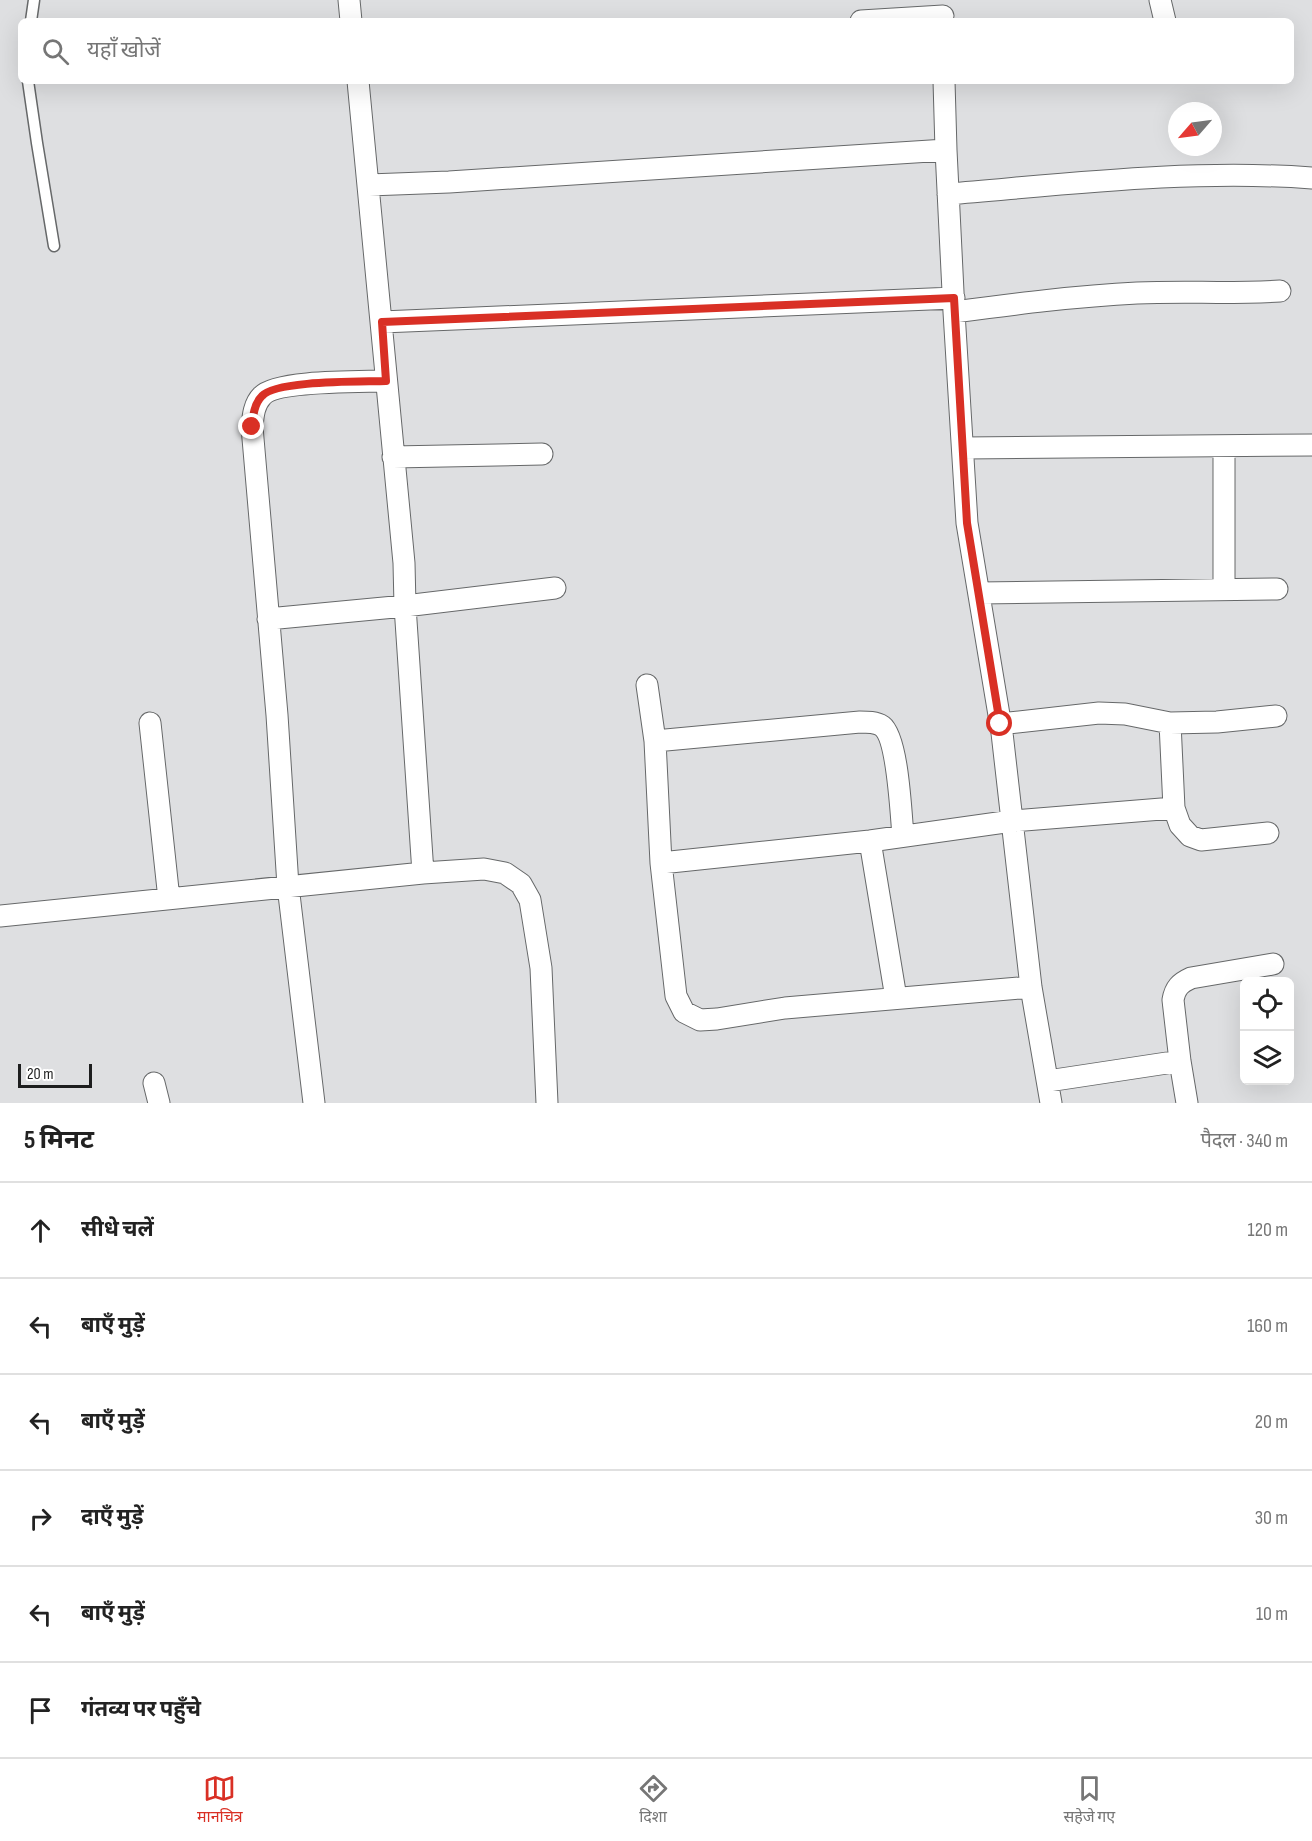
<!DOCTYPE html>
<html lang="hi">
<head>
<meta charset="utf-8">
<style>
  :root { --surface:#fff; --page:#f2f2f2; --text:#222; --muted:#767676; --line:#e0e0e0; --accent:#d93025 }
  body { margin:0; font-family:"Sofia Sans Condensed","Noto Sans Devanagari",sans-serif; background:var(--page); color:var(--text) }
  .controls { position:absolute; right:18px; bottom:18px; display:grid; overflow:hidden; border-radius:9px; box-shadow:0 6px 24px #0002 }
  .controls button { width:54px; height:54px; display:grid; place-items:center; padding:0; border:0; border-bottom:2px solid var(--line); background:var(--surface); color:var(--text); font:30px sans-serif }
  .compass { position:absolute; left:1168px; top:102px; width:54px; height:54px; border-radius:50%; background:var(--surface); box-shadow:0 6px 24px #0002; rotate:242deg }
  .scale { position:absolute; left:18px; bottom:15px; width:74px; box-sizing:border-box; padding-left:6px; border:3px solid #1d1e1e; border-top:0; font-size:16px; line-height:21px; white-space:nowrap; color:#1d1e1e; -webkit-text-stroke:4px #fff; paint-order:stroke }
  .stop { position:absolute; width:18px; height:18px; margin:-14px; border:4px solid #d93025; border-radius:50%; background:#fff }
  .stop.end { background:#d93025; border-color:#fff; box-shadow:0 2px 6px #0008 }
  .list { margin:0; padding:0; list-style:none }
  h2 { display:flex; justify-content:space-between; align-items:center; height:78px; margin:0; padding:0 24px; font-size:26px }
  h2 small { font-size:20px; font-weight:400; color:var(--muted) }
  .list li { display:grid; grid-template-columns:39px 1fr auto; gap:18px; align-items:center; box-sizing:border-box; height:96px; padding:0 24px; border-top:2px solid var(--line) }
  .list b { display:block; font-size:22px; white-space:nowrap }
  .list em { font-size:20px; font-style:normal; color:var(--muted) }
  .icon { flex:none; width:33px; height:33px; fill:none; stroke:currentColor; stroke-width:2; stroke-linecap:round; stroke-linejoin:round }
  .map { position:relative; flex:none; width:1312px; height:1103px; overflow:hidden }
  .search { position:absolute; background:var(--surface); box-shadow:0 6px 24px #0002; left:18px; right:18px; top:18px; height:66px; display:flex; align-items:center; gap:15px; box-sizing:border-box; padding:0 21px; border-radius:9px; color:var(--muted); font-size:22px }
  .sheet { height:654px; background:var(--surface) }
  nav { display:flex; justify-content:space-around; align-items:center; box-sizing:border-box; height:84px; border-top:2px solid var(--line); background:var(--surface); font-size:16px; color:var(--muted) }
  nav a { display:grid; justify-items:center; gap:3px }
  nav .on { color:var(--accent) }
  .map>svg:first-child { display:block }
</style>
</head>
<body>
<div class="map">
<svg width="1312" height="1103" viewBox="0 0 1312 1103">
  <rect width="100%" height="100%" fill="#dedfe1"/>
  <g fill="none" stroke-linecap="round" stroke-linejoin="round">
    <g stroke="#666869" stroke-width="13">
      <path id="lane" d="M 31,21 L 34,0
        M 28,81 L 37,143 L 54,246"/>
    </g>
    <g stroke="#666869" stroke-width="23">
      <path id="street" d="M 349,0 L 351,21
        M 1160,0 L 1165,21
        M 861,21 L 943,16
        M 358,81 L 404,563 L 405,606 L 423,873
        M 944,81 L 946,150 L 954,312 L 967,523 L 1002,733 L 1031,987 L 1051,1103
        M 369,185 L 449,182 L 946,150
        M 948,194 C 1069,184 1191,169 1312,178
        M 954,312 C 1015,304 1076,296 1137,293 C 1185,291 1232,294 1280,291
        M 382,322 L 954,298
        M 1224,446 L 1224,590
        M 963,448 L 1312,445
        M 393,457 L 542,454
        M 979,593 L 1277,589
        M 268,619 L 405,606 L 555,588
        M 647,685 L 655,741 L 661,863 L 676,996 L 684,1012 L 700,1020 L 717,1019 L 785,1008 L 1031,987
        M 150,723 L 169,899
        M 1170,723 L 1174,808 L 1180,825 L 1190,836 L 1201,840 L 1268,833
        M 1000,724 L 1099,713 L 1125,714 L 1170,723 L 1217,722 L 1276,716
        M 655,741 L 860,722 C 867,722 876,722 882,726 C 898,738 901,815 903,836
        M 870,841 L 896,998
        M 661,863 L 870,841 L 1012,821 L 1174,808
        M 0,916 L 423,873 L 484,869 L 505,873 L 521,884 L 530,900 L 541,968 L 547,1103
        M 1048,1081 L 1180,1061
        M 154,1083 L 159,1103
        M 314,1103 L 288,886 L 277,715 L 252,427 C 253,416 254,404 262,396 C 276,380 362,382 386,381
        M 1187,1103 L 1180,1061 L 1173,1000 C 1175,988 1180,983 1191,978 L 1273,964"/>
    </g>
    <use href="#lane" stroke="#fff" stroke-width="10"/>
    <use href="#street" stroke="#fff" stroke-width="21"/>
  </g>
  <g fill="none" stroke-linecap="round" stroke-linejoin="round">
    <path stroke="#d93025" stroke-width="8" d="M 252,427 C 253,416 254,404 262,396 C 276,380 362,382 386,381 L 382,322 L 954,298 L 967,523 L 1000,724"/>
  </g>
</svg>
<div class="controls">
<button><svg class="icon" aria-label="locate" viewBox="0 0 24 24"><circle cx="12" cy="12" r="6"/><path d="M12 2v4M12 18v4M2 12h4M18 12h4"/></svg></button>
<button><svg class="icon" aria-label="layers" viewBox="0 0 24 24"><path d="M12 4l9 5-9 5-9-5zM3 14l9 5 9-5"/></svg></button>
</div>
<svg class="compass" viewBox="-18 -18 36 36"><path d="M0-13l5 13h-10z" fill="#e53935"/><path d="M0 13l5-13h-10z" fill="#767676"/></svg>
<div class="scale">20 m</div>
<div class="stop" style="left:1000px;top:724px"></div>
<div class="stop end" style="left:252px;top:427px"></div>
<div class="search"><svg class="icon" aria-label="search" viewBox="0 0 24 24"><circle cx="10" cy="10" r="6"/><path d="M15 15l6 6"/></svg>यहाँ खोजें</div>
</div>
<section class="sheet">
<h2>5 मिनट<small>पैदल · 340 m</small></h2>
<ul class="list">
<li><svg class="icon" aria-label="ahead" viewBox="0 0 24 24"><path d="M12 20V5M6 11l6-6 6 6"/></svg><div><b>सीधे चलें</b></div><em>120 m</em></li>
<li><svg class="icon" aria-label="left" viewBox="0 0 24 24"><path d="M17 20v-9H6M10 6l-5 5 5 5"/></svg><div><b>बाएँ मुड़ें</b></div><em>160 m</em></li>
<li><svg class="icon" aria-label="left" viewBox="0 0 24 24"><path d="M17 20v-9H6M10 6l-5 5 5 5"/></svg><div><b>बाएँ मुड़ें</b></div><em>20 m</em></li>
<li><svg class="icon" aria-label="right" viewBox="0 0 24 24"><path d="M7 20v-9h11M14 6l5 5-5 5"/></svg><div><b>दाएँ मुड़ें</b></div><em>30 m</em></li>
<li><svg class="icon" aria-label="left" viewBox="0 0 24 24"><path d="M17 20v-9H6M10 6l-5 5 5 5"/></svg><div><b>बाएँ मुड़ें</b></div><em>10 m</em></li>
<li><svg class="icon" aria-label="arrive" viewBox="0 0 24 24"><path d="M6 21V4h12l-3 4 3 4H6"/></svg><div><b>गंतव्य पर पहुँचे</b></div></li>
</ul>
</section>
<nav>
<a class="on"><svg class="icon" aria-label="map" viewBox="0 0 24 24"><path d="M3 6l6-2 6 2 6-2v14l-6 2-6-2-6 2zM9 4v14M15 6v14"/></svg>मानचित्र</a>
<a><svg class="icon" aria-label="directions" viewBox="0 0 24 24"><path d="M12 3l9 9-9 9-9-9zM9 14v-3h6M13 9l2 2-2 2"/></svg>दिशा</a>
<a><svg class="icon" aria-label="saved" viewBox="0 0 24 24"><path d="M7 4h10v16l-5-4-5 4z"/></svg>सहेजे गए</a>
</nav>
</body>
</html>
